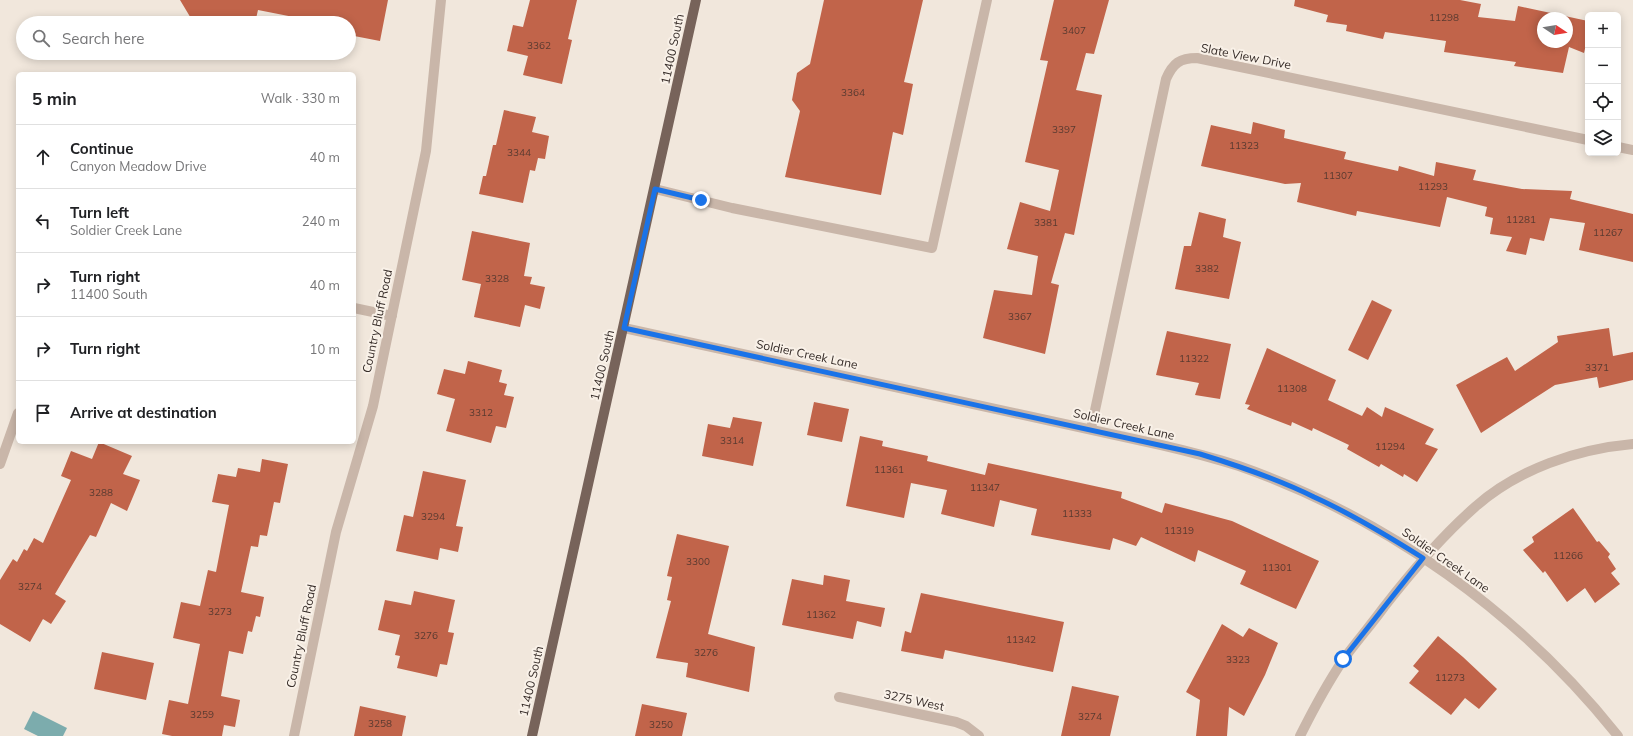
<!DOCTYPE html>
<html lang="en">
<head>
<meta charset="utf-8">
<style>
  :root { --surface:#fff; --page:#f2f2f2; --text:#202124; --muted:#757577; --line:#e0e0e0 }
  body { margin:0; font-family:Mulish,sans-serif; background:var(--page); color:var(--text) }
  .controls { position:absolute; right:12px; top:12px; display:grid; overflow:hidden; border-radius:6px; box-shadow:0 2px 10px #0003 }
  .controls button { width:36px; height:36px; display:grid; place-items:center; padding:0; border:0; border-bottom:1px solid var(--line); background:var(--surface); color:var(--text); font:20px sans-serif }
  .compass { position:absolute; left:1537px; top:12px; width:36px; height:36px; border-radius:50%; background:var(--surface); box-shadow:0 2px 10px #0003; rotate:102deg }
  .stop { position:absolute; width:12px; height:12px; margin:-9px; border:3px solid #1a73e8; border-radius:50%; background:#fff }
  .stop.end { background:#1a73e8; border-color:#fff; box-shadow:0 1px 4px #0008 }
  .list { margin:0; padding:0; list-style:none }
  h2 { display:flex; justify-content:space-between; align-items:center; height:52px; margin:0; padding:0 16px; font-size:17px }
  h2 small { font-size:13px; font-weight:400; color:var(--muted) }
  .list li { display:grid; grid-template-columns:26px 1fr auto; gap:12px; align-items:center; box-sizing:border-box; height:64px; padding:0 16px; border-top:1px solid var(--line) }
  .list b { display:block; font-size:15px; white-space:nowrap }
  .list p { margin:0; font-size:13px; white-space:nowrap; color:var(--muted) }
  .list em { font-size:13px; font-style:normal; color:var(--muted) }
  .icon { flex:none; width:22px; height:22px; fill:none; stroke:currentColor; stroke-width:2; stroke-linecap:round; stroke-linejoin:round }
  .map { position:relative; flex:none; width:1633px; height:736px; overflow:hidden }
  .search { position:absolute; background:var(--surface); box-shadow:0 2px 10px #0003; left:16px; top:16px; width:340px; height:44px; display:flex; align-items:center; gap:10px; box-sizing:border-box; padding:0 14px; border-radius:22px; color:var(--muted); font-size:15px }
  .panel { position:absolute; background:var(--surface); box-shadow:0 2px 10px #0003; left:16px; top:72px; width:340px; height:372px; border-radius:6px }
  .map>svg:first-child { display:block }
</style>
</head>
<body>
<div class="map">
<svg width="1633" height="736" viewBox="0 0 1633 736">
  <rect width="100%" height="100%" fill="#f1e7dc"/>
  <path fill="#7cacad" d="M 33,711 L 67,728 L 63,736 L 38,736 L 24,729 Z"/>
  <path fill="#c1644a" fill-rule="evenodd" d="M 180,0 L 388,0 L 380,41 L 349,35 L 349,23 L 324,23 L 258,10 L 255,23 L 210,23 L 192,20 Z
    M 530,0 L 577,0 L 568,39 L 572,40 L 562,84 L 523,75 L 528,56 L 507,51 L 513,25 L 523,27 Z
    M 824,0 L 923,0 L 904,82 L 913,84 L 903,135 L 893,132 L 881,195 L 785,177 L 800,111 L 792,100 L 797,73 L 810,64 Z
    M 1054,0 L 1109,0 L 1094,54 L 1086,53 L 1076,90 L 1102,95 L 1074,235 L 1065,233 L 1051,283 L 1059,285 L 1045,354 L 983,338 L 994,290 L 1032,295 L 1038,256 L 1007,249 L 1020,202 L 1050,211 L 1059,170 L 1025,162 L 1048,61 L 1040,60 Z
    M 1295,0 L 1460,0 L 1481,4 L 1478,17 L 1515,21 L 1518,6 L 1588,21 L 1588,36 L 1584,53 L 1569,47 L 1563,73 L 1514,66 L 1516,62 L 1444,52 L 1446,41 L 1385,32 L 1383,39 L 1346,31 L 1347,25 L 1326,22 L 1328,15 L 1294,6 ZM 1543,18 L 1567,18 L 1567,42 L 1543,42 Z
    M 504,110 L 536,117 L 532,132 L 549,136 L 545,159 L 538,158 L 535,171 L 530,170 L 523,203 L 479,194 L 483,176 L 486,176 L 493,145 L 496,145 Z
    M 1253,122 L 1285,130 L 1284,138 L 1346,152 L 1344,159 L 1398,171 L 1399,166 L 1434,176 L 1436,162 L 1476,170 L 1473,180 L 1522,189 L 1572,191 L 1570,199 L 1633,214 L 1633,262 L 1579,250 L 1585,223 L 1550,218 L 1544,241 L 1530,238 L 1526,255 L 1506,251 L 1512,237 L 1490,234 L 1493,218 L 1485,216 L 1487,207 L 1447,197 L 1440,227 L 1357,211 L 1356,216 L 1297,202 L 1301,183 L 1285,184 L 1201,166 L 1211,125 L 1251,134 Z
    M 1199,212 L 1226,219 L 1223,237 L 1241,242 L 1229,299 L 1175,289 L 1184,246 L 1191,246 Z
    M 472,231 L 530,243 L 524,276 L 532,277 L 530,284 L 545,287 L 540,309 L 525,305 L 520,327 L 474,317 L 481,284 L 462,280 Z
    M 1372,300 L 1392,310 L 1368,360 L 1348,350 Z
    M 1609,328 L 1613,356 L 1633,352 L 1633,380 L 1599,388 L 1597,377 L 1555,385 L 1481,433 L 1456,385 L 1507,357 L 1515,371 L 1558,342 L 1557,336 Z
    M 1167,331 L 1231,344 L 1220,399 L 1195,395 L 1199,383 L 1156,375 Z
    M 1267,348 L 1336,380 L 1328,400 L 1362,416 L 1367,407 L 1382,417 L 1385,407 L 1434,429 L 1425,444 L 1438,449 L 1417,482 L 1404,474 L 1403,477 L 1381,464 L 1379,467 L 1347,449 L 1349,445 L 1313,428 L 1312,431 L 1292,422 L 1291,426 L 1247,409 L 1250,405 L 1245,404 Z
    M 468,361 L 502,370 L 499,382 L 507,384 L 504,395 L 514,397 L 506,428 L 496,426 L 491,443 L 446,431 L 455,399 L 437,394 L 444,369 L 465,374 Z
    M 814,402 L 849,409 L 842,442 L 807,435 Z
    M 733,417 L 762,422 L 753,466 L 702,456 L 708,424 L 730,428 Z
    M 860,436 L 883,441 L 882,446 L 928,456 L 927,461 L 985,475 L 988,463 L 1122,492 L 1121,498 L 1162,513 L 1165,503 L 1232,521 L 1319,561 L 1296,609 L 1240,584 L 1246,571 L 1198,550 L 1195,562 L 1141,537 L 1136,546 L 1113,538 L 1110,550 L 1031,535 L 1037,509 L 1000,500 L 994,527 L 941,514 L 947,490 L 911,483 L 904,518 L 846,506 Z
    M 99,442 L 132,456 L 123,474 L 140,480 L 127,511 L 111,503 L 96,537 L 90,535 L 55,594 L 66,601 L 51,624 L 43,619 L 30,642 L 0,624 L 0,580 L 13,559 L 17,562 L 24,549 L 27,551 L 34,538 L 43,543 L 71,480 L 61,476 L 71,451 L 92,459 Z
    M 262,459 L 288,464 L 280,503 L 274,502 L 267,536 L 260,535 L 258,547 L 251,546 L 241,592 L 264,597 L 260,617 L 256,616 L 252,632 L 248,631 L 243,654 L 229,651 L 221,696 L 240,700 L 235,727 L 224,725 L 222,736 L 172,736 L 162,734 L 169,700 L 188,704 L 200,644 L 173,638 L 181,602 L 200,606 L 208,570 L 216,572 L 229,505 L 212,502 L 218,474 L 236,477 L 238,468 L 260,472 Z
    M 423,471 L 466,480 L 456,526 L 463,527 L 458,552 L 440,548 L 438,560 L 396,551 L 404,515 L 413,517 Z
    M 1573,508 L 1597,542 L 1599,541 L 1610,554 L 1608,557 L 1616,569 L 1611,573 L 1620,584 L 1595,603 L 1585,588 L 1567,602 L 1545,571 L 1543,573 L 1523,550 L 1534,542 L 1532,537 Z
    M 677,534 L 729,546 L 708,634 L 755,647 L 749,692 L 686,677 L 688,663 L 656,658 L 671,601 L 667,600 L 672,577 L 667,576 Z
    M 824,575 L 850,580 L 846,601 L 885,608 L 881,627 L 857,621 L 853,639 L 782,625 L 792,579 L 823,585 Z
    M 414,591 L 455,600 L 448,632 L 454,633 L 447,665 L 440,664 L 437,677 L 397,668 L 400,656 L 395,655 L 400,635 L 378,630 L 385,600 L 411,605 Z
    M 921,593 L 1064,622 L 1053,672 L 945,650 L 943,659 L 901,651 L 905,631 L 911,633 Z
    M 1222,624 L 1243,637 L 1249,628 L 1278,643 L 1265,675 L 1244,716 L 1229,707 L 1227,736 L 1196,736 L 1200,700 L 1186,692 Z
    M 1438,636 L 1463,657 L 1497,689 L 1479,709 L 1465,698 L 1451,715 L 1409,683 L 1419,671 L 1413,666 Z
    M 102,652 L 154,663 L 146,700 L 94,689 Z
    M 1072,686 L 1119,696 L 1110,736 L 1061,736 Z
    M 642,704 L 687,713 L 682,736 L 635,736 Z
    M 360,706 L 406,716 L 402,736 L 354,736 Z"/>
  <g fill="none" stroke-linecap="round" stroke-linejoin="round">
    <path stroke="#c9b6a9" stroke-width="10" d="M 1618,147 L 1633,150
      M 655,189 L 732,208 L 932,248 L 987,0
      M 354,308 L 392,316
      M 624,328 L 1161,445 C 1187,451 1214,458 1239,466 C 1387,518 1520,613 1618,736
      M 1091,429 L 1166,79 C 1173,63 1180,58 1197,58 L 1588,140
      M 0,464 L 18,413
      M 839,697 L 956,722 L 966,726 L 979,736
      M 294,736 L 336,532 L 373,406 L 426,151 L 441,0
      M 1300,736 C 1313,710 1327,684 1343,660 C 1356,642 1371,625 1384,607 C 1412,571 1441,537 1475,507 C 1518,469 1577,449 1633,444"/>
    <path stroke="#77635a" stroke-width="10" d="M 532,736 L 696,0"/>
  </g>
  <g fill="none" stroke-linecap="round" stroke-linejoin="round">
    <path stroke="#1a73e8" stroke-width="5" d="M 701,200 L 655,189 L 624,328 L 1200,454 C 1239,466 1278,479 1314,497 C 1352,514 1388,536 1423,558 L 1343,659"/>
  </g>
  <g text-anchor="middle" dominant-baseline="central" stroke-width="4" stroke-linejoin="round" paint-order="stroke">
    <g font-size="10" fill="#593a30">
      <text x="1444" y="17">11298</text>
      <text x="1074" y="30">3407</text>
      <text x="539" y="45">3362</text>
      <text x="853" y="92">3364</text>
      <text x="1064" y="129">3397</text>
      <text x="1244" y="145">11323</text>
      <text x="519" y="152">3344</text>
      <text x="1338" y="175">11307</text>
      <text x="1433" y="186">11293</text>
      <text x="1521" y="219">11281</text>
      <text x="1046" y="222">3381</text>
      <text x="1608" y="232">11267</text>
      <text x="1207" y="268">3382</text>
      <text x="497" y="278">3328</text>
      <text x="1020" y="316">3367</text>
      <text x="1194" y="358">11322</text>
      <text x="1597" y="367">3371</text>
      <text x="1292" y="388">11308</text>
      <text x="481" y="412">3312</text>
      <text x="732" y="440">3314</text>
      <text x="1390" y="446">11294</text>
      <text x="889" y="469">11361</text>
      <text x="985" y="487">11347</text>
      <text x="101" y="492">3288</text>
      <text x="1077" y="513">11333</text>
      <text x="433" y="516">3294</text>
      <text x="1179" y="530">11319</text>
      <text x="1568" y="555">11266</text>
      <text x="698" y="561">3300</text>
      <text x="1277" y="567">11301</text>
      <text x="30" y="586">3274</text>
      <text x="220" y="611">3273</text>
      <text x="821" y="614">11362</text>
      <text x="426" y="635">3276</text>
      <text x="1021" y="639">11342</text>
      <text x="706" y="652">3276</text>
      <text x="1238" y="659">3323</text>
      <text x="1450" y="677">11273</text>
      <text x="202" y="714">3259</text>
      <text x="1090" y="716">3274</text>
      <text x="380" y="723">3258</text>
      <text x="661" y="724">3250</text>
    </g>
    <g font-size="12" fill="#362c28" stroke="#f9f1e8">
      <text transform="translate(672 49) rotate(-78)">11400 South</text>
      <text transform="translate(1246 56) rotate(11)">Slate View Drive</text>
      <text transform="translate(377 321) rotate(-78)">Country Bluff Road</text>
      <text transform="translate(807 354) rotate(12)">Soldier Creek Lane</text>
      <text transform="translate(602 365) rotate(-77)">11400 South</text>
      <text transform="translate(1124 424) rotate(13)">Soldier Creek Lane</text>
      <text transform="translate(1446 560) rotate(35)">Soldier Creek Lane</text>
      <text transform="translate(301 636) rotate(-78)">Country Bluff Road</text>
      <text transform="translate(531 681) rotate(-77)">11400 South</text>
      <text transform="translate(914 700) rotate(12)">3275 West</text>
    </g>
  </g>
</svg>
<div class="controls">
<button>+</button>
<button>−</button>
<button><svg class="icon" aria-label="locate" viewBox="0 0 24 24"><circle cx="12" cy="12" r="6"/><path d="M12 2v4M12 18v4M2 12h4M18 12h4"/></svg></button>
<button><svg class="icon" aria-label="layers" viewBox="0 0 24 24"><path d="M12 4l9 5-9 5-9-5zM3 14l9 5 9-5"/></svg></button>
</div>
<svg class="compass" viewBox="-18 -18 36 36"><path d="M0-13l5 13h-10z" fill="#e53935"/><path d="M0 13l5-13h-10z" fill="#757577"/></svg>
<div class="stop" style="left:1343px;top:659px"></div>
<div class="stop end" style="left:701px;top:200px"></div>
<div class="search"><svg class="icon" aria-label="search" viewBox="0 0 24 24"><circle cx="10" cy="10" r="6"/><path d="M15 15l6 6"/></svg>Search here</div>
<section class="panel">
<h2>5 min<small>Walk · 330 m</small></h2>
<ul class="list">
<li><svg class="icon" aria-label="ahead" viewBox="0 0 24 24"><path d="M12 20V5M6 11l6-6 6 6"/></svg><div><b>Continue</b><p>Canyon Meadow Drive</p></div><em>40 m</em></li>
<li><svg class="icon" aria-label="left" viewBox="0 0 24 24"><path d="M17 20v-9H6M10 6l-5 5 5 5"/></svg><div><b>Turn left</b><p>Soldier Creek Lane</p></div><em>240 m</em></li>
<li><svg class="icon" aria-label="right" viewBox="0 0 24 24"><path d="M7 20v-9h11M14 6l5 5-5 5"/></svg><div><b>Turn right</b><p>11400 South</p></div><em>40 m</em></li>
<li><svg class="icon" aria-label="right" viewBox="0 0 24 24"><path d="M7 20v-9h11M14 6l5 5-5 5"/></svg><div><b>Turn right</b></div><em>10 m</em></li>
<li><svg class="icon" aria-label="arrive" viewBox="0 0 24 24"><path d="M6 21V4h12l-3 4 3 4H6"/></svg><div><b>Arrive at destination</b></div></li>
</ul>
</section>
</div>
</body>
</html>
